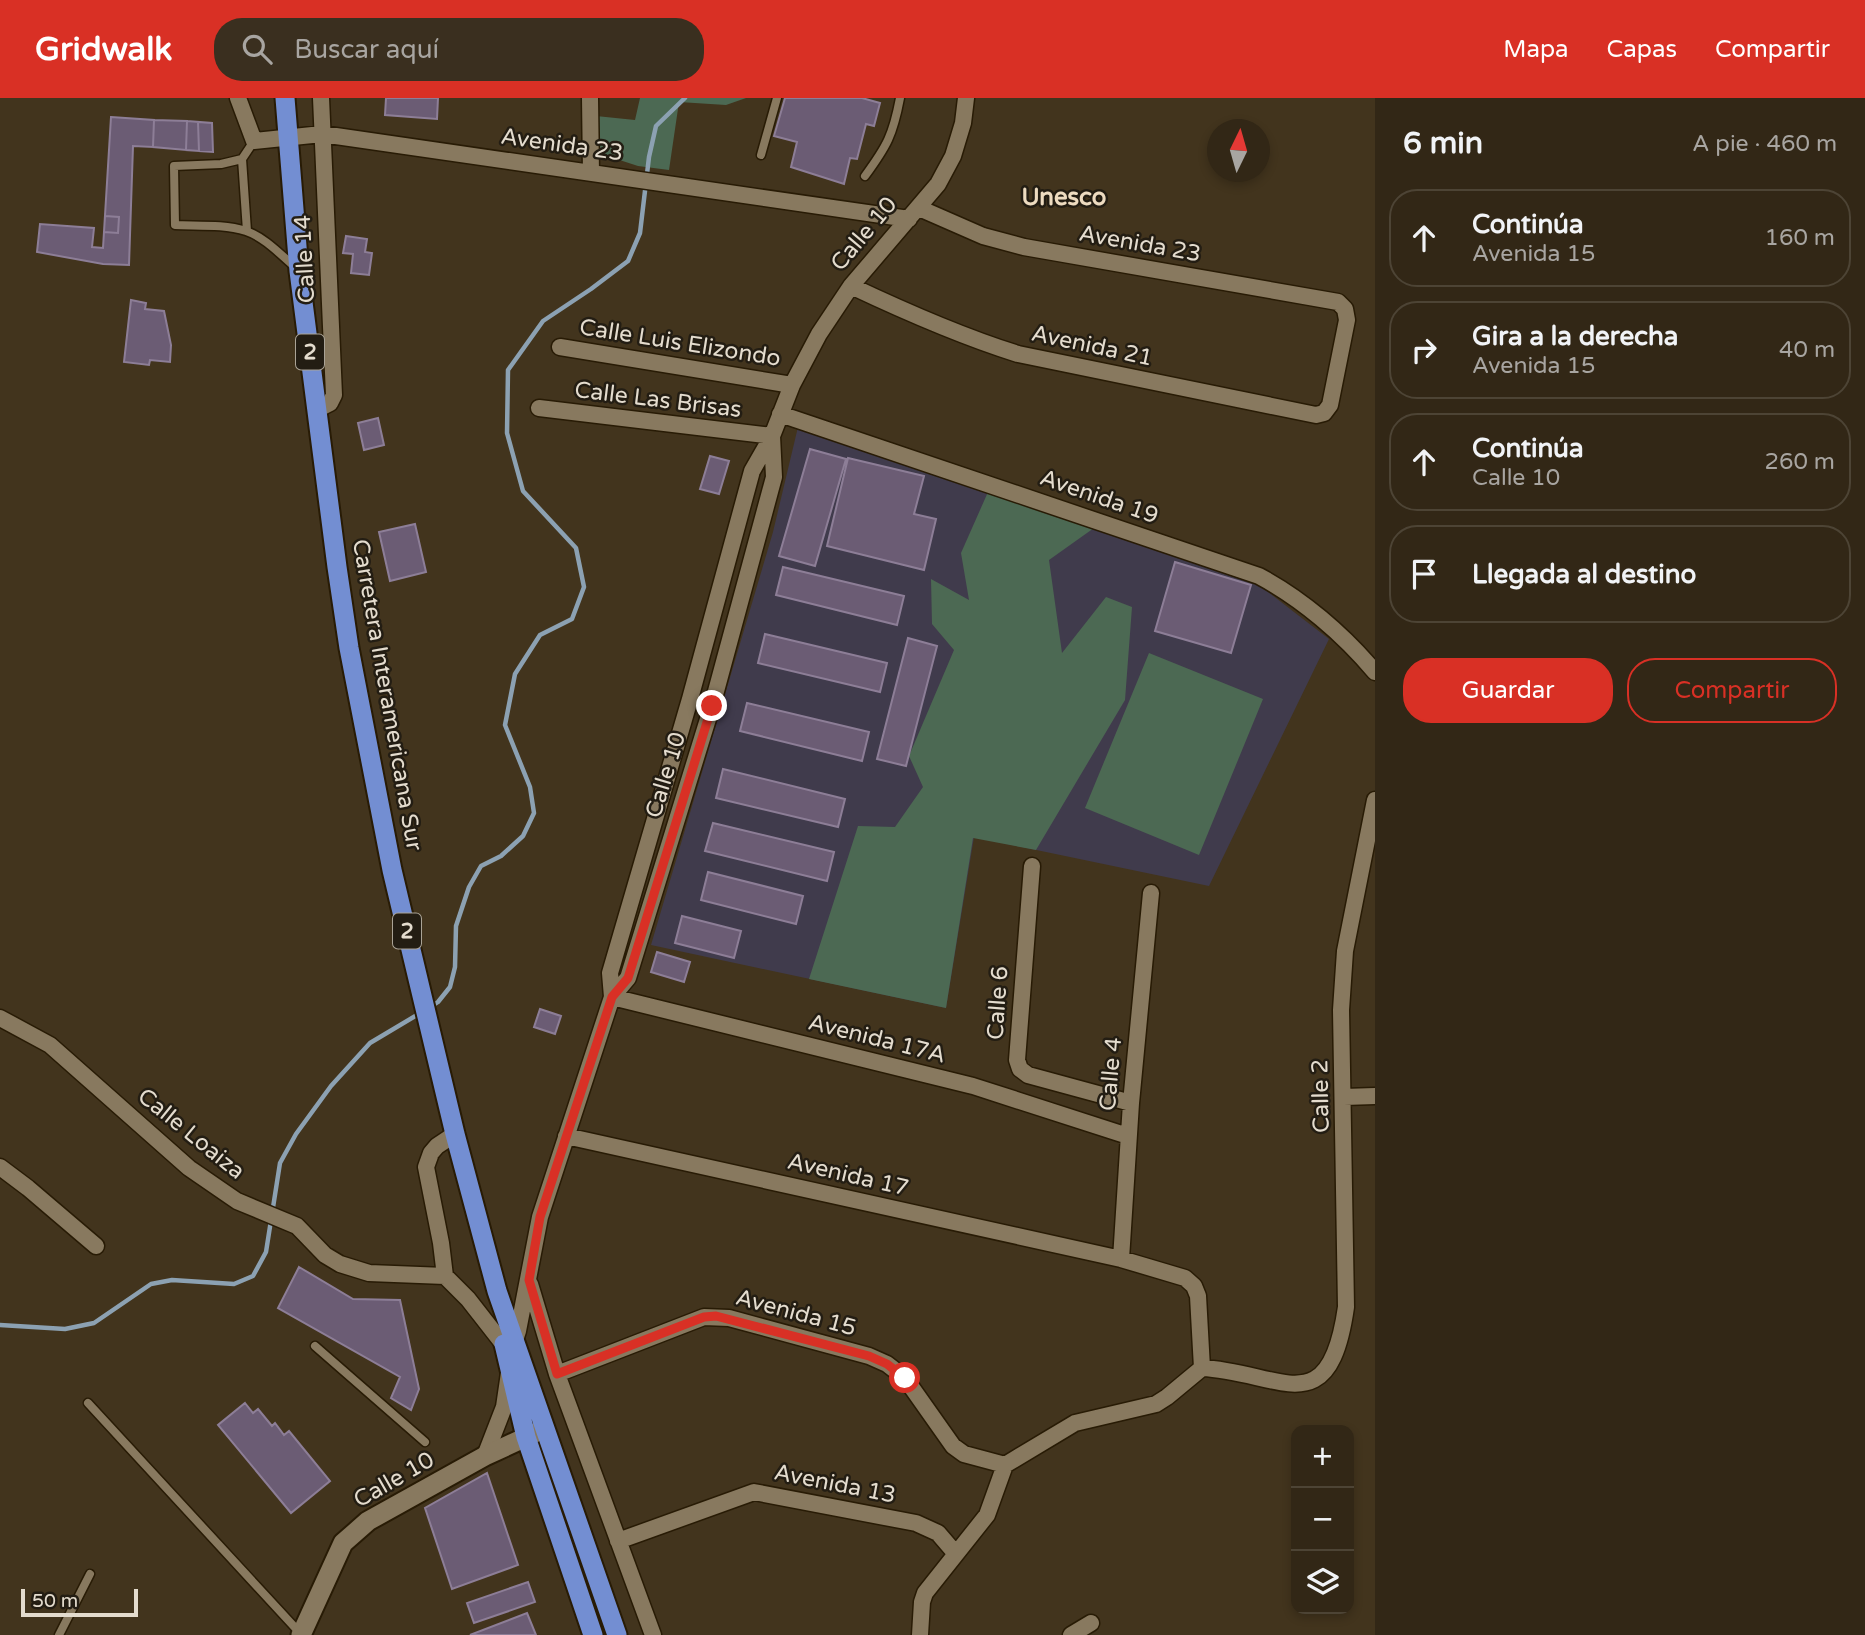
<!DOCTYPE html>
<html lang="es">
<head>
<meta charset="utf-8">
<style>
  :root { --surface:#322716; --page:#3a2f1f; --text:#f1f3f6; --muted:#a8a5a1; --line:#4d4435; --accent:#d93025 }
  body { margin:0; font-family:"Varela Round",sans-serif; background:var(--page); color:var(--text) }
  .controls { position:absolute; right:21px; bottom:21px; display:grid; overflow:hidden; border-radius:14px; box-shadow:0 4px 10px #0003 }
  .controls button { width:63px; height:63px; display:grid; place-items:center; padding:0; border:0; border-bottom:2px solid var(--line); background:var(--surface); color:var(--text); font:35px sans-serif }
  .compass { position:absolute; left:1207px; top:21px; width:63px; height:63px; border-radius:50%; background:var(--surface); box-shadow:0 4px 10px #0003; rotate:5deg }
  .scale { position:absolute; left:21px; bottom:18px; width:117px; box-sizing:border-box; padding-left:7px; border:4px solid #e4dcce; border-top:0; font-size:19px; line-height:24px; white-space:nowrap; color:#e4dcce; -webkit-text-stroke:5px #231d13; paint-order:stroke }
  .stop { position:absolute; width:21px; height:21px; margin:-16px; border:5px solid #d93025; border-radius:50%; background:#fff }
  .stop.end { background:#d93025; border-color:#fff; box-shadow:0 2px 7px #0008 }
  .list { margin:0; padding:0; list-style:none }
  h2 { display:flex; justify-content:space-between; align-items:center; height:91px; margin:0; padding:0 28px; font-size:30px }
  h2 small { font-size:23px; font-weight:400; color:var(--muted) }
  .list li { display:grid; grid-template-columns:46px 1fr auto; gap:21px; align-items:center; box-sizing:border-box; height:98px; margin:0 14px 14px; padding:0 14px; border:2px solid var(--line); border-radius:28px }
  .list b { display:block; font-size:26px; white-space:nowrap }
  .list p { margin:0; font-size:23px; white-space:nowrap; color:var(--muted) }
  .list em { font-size:23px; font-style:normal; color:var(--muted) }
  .actions { display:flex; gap:14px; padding:21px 28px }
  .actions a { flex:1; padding:16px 0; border:2px solid var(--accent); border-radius:28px; text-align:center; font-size:24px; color:var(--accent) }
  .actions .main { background:var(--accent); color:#fff }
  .icon { flex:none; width:38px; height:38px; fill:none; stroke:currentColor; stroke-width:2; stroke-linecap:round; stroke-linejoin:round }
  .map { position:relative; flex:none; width:1375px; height:1537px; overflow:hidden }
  header { display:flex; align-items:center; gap:42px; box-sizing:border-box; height:98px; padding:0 35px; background:var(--accent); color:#fff }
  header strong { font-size:33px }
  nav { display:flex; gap:38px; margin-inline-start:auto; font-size:24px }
  .search { width:490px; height:63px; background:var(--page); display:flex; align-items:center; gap:18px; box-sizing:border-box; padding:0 24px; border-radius:28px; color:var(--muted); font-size:26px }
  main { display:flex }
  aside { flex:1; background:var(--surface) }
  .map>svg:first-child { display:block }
</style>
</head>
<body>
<header>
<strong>Gridwalk</strong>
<div class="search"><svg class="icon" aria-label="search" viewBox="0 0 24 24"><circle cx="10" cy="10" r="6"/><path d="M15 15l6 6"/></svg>Buscar aquí</div>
<nav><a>Mapa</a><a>Capas</a><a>Compartir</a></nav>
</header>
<main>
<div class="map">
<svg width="1375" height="1537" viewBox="0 0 1375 1537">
  <rect width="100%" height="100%" fill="#42341d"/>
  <path fill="#403b4c" d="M 798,329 L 1259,487 L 1329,541 L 1209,788 L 974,739 L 946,910 L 651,847 L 773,434 Z"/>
  <path fill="#4c6953" d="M 640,0 L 746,0 L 726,7 L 679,4 L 669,72 L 638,68 L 598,55 L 596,18 L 635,22 Z
    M 988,394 L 1094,430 L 1049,462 L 1062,555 L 1106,499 L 1132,509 L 1125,602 L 1036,752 L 973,740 L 946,910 L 809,881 L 858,728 L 895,729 L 923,689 L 909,658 L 954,552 L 932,526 L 931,481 L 969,502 L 961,455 Z
    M 1149,555 L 1263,601 L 1199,757 L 1085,710 Z"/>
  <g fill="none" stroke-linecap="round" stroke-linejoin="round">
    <path stroke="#8ca1b2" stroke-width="4.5" d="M 429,910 L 438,904 L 450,889 L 455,869 L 456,828 L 469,789 L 481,768 L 501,758 L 523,738 L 534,715 L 530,689 L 505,627 L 515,576 L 540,537 L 572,521 L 584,489 L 576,450 L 523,393 L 507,335 L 508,272 L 543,223 L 591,191 L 628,163 L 640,135 L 649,59 L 656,28 L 685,0
      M 0,1227 L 65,1231 L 94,1225 L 151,1186 L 172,1182 L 234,1186 L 253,1178 L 266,1154 L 280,1065 L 296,1036 L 331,988 L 370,945 L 422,914"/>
  </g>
  <path fill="#6b5c74" stroke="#8d7e97" stroke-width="2" d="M 386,0 L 438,0 L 437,21 L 385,17 Z
    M 785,0 L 862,0 L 880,5 L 874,28 L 866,26 L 857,61 L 850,60 L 844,86 L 791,69 L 797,44 L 774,38 Z
    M 111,19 L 154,22 L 153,49 L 133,48 L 129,167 L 103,166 L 37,154 L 40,126 L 94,130 L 92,149 L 103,150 Z
    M 154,22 L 187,23 L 186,52 L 153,49 Z
    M 187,23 L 212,25 L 213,54 L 186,52 Z
    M 198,24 L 212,25 L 213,54 L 199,53 Z
    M 105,118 L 119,119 L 118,135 L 104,134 Z
    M 346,138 L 367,141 L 365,154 L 372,155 L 369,177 L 351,175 L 353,156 L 343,155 Z
    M 131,202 L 146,205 L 145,211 L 164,213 L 171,247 L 170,264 L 150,262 L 149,267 L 124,264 Z
    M 378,320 L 384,347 L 364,352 L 358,325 Z
    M 810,351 L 846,361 L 815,468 L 779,458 Z
    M 710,358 L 729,363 L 719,396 L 700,391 Z
    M 848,360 L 924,378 L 914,416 L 936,421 L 924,472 L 827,448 Z
    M 415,426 L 426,474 L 390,483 L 379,434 Z
    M 1175,464 L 1251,487 L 1231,555 L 1155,533 Z
    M 783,469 L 904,498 L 897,527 L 776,497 Z
    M 765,536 L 887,565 L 880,594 L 758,565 Z
    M 908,540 L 937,548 L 906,668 L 877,661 Z
    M 747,605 L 869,634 L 862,663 L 740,633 Z
    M 723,671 L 845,701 L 838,729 L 716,700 Z
    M 713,725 L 834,754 L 827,783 L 705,753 Z
    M 708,774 L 803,798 L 796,826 L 701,802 Z
    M 682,818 L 741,833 L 734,860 L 675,845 Z
    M 657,854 L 690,864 L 684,884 L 651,874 Z
    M 540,911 L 561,918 L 555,936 L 534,929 Z
    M 299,1169 L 353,1201 L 400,1202 L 419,1291 L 411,1312 L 391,1300 L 400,1279 L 278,1210 Z
    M 245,1305 L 253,1315 L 258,1311 L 272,1328 L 275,1325 L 284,1337 L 289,1333 L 330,1383 L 291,1415 L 218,1327 Z
    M 487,1375 L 518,1467 L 452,1491 L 425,1410 Z
    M 528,1484 L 535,1504 L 474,1525 L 467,1505 Z
    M 527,1515 L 536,1537 L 470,1537 Z"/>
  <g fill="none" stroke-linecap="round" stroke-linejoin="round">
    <g stroke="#281b05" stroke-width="11">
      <path id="service" d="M 761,57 L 777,0
        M 242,61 L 221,66 L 174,68 L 175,127 C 198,128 224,126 246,133 C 264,139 280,156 295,169
        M 865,78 C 887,48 893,37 900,0
        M 247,133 L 242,61 L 254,43
        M 315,1248 L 425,1344
        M 88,1305 L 300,1535
        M 59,1537 L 90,1476"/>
    </g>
    <g stroke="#281b05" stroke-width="19">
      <path id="minor" d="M 238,0 L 254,43 L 322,36 L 909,121
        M 590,0 L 591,74
        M 851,188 C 906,214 960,238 1018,256 L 1316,317 L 1324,315 L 1330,307 L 1347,222 L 1345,211 L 1338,204 L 1024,149 L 983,138 L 919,110
        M 560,249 L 792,287
        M 539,310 L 772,338
        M 318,311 L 330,305 L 334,297 L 321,0
        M 780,316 L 1259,478 C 1302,501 1343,536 1375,574
        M 1032,768 L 1017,962 L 1020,971 L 1028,977 L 1131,1005
        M 612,899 L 628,880 L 712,608 L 774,379 L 772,338
        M 612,899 L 973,988 L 1128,1038
        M 0,920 L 50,947 L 189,1070 L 237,1103 L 297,1128 L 325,1157 L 340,1166 L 369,1175 L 445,1178
        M 1344,999 L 1375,998
        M 455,1036 L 437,1048 L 431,1055 L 426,1069 L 441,1145 L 445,1178 L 468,1201 L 504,1247 L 515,1242 L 518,1233 L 540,1119 L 612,899 L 610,875 L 690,601 L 752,373 L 772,338 L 792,287 L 819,236 L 851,188 L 938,86 L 953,58 L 963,25 L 966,0
        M 566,1038 L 1121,1161 L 1185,1180 L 1194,1188 L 1198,1198 L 1202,1270
        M 0,1069 L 28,1090 L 96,1148
        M 1121,1161 L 1131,1005 L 1151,795
        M 530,1186 L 557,1276 L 653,1537
        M 557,1276 L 704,1219 L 729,1220 L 869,1258 L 887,1266 L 905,1280 L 953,1348 L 964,1356 L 1005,1367 L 1075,1325 L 1156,1306 L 1167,1299 L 1202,1270 C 1281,1274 1329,1328 1346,1209 L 1341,912 L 1345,853 L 1375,702
        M 485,1358 L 504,1309 L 509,1275
        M 618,1443 L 754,1394 L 916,1425 L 938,1435 L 956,1456
        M 920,1537 L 922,1504 L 925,1495 L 987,1417 L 1005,1367
        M 1071,1537 L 1091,1525"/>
    </g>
    <g stroke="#281b05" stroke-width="23">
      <path id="tertiary" d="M 301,1537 L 343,1445 L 368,1423 L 485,1358 L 539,1333"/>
    </g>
    <g stroke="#281b05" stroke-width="23">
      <path id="trunk" d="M 285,0 L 299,173 L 337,469 L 349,550 L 392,772 L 455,1036 L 497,1193 L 617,1537
        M 504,1246 L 526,1339 L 593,1537"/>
    </g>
    <use href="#service" stroke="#88795f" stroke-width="8"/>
    <use href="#minor" stroke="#88795f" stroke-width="16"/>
    <use href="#tertiary" stroke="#88795f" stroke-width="19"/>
    <use href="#trunk" stroke="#738ed2" stroke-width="19"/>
  </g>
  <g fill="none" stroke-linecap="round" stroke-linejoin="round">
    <path stroke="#d93025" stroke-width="9" d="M 712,608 L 628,880 L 612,899 L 540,1119 L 529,1182 L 557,1276 L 704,1219 L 716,1218 L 869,1258 L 887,1266 L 905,1280"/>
  </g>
  <g text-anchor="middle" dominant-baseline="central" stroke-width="5" stroke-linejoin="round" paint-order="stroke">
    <g fill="#231d13" stroke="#aaa396" stroke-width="2">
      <rect x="296" y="236.5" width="28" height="35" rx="5"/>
      <rect x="393" y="815.5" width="28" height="35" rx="5"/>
    </g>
    <g font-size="21" font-weight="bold" fill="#e4dcce">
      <text x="310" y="254">2</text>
      <text x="407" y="833">2</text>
    </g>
    <g font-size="23" fill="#e4dcce" stroke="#231d13">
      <text transform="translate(562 47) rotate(8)">Avenida 23</text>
      <text transform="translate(864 136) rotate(-50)">Calle 10</text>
      <text transform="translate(1140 146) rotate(10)">Avenida 23</text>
      <text transform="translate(305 161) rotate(-93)">Calle 14</text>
      <text transform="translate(680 245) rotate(9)">Calle Luis Elizondo</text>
      <text transform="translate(1092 248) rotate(12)">Avenida 21</text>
      <text transform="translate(658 302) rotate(7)">Calle Las Brisas</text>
      <text transform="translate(1099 399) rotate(19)">Avenida 19</text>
      <text transform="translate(387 597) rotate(80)">Carretera Interamericana Sur</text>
      <text transform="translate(666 677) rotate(-73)">Calle 10</text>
      <text transform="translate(998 905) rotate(-86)">Calle 6</text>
      <text transform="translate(877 941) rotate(14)">Avenida 17A</text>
      <text transform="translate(1111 976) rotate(-85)">Calle 4</text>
      <text transform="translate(1321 998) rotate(-91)">Calle 2</text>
      <text transform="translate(191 1036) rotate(39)">Calle Loaiza</text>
      <text transform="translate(848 1077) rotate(13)">Avenida 17</text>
      <text transform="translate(796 1215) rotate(15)">Avenida 15</text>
      <text transform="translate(394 1382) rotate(-30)">Calle 10</text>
      <text transform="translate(835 1386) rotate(11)">Avenida 13</text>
    </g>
    <g font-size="24" font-weight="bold" fill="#eddbc0" stroke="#231d13">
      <text x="1064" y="99">Unesco</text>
    </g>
  </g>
</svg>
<div class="controls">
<button>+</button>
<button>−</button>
<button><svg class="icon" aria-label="layers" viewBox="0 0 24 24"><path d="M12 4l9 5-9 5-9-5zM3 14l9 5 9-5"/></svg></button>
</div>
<svg class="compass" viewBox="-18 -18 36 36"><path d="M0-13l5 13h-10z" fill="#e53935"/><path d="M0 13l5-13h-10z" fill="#a8a5a1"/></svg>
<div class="scale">50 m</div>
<div class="stop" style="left:905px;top:1280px"></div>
<div class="stop end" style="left:712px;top:608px"></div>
</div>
<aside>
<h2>6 min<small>A pie · 460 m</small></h2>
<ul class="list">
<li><svg class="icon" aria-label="ahead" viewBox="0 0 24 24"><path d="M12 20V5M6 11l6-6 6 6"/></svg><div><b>Continúa</b><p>Avenida 15</p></div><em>160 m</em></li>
<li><svg class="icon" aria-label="right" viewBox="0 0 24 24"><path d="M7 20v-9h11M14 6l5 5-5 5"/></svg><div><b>Gira a la derecha</b><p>Avenida 15</p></div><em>40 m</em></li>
<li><svg class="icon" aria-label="ahead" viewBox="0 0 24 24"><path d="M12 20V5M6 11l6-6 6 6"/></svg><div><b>Continúa</b><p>Calle 10</p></div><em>260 m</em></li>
<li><svg class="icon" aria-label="arrive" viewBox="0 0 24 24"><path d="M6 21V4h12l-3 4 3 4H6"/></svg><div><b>Llegada al destino</b></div></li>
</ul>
<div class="actions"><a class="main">Guardar</a><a>Compartir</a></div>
</aside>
</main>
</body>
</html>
